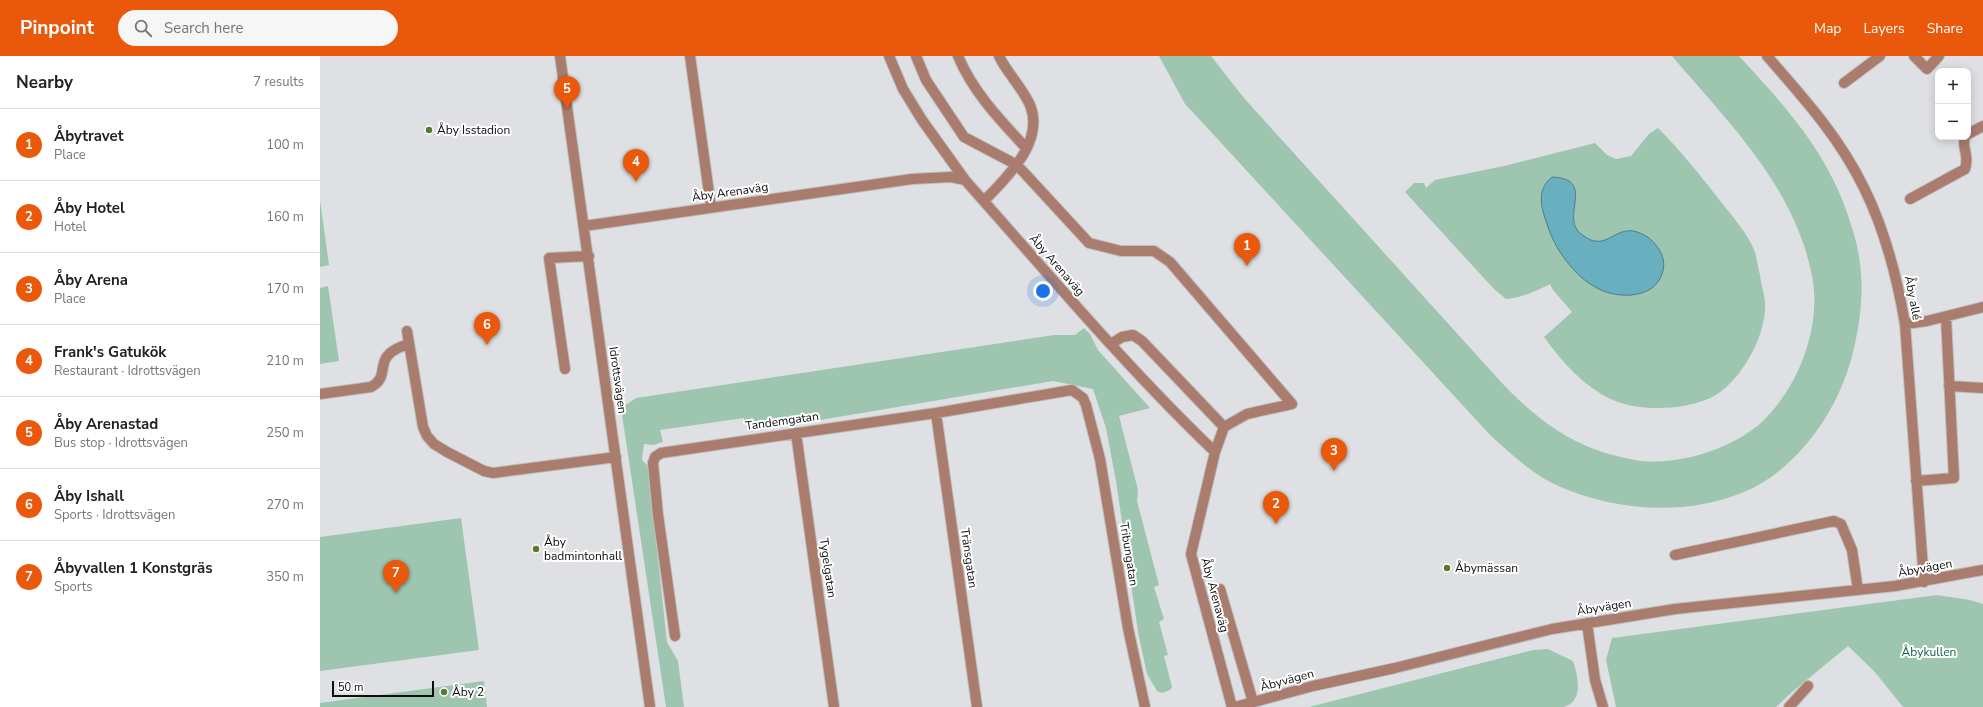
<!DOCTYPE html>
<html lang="en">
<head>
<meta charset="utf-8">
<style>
  :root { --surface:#fff; --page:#f6f6f6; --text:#222; --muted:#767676; --line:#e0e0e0; --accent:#ea580c }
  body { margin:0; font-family:"Nunito Sans",sans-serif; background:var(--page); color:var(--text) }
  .controls { position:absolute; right:12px; top:12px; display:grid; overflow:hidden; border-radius:8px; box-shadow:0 2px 10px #0003 }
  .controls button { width:36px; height:36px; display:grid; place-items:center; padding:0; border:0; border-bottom:1px solid var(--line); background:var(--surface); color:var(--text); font:20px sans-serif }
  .scale { position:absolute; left:12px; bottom:10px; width:102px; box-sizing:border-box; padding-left:4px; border:2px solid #0d0d0e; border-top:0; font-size:11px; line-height:14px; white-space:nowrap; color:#0d0d0e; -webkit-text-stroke:3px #fff; paint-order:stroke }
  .you { position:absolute; left:723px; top:235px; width:14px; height:14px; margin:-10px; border:3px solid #fff; border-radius:50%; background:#1a73e8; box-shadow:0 0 0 6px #1a73e833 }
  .badge { display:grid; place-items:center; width:26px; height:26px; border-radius:50%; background:var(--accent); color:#fff; font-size:13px; font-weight:700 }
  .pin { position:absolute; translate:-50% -33px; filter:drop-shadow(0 1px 2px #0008) }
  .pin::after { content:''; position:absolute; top:21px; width:14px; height:12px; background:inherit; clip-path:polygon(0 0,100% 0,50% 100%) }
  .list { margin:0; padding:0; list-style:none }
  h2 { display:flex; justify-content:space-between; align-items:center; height:52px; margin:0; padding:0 16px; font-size:17px }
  h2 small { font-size:13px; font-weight:400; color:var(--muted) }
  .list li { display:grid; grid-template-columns:26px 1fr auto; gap:12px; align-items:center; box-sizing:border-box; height:72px; padding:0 16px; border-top:1px solid var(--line) }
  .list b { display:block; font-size:15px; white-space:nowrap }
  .list p { margin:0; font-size:13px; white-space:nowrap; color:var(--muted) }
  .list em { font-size:13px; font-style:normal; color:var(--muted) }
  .icon { flex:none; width:22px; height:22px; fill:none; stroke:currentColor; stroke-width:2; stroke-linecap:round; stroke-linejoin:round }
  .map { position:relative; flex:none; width:1663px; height:651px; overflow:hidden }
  header { display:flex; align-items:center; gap:24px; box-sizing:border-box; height:56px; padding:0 20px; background:var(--accent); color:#fff }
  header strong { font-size:19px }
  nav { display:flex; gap:22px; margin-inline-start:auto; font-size:14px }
  .search { width:280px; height:36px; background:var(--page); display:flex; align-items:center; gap:10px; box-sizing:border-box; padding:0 14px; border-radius:22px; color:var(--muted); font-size:15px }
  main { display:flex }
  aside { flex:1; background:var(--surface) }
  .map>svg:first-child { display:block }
</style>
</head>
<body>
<header>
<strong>Pinpoint</strong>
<div class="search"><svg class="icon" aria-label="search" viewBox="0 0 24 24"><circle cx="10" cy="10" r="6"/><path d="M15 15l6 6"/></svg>Search here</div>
<nav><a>Map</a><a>Layers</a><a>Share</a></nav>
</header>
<main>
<aside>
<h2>Nearby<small>7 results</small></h2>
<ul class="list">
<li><span class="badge">1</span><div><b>Åbytravet</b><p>Place</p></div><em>100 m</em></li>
<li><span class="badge">2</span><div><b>Åby Hotel</b><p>Hotel</p></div><em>160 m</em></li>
<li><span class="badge">3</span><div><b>Åby Arena</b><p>Place</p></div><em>170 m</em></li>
<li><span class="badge">4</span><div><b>Frank's Gatukök</b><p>Restaurant · Idrottsvägen</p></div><em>210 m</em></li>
<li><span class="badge">5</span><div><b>Åby Arenastad</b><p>Bus stop · Idrottsvägen</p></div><em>250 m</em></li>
<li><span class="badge">6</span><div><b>Åby Ishall</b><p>Sports · Idrottsvägen</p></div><em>270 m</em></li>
<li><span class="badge">7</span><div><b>Åbyvallen 1 Konstgräs</b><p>Sports</p></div><em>350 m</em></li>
</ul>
</aside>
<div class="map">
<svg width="1663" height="651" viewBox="0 0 1663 651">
  <rect width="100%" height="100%" fill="#dfe0e3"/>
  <path fill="#9ec5b0" d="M 839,0 L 891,0 L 924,42 L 1181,326 C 1221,368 1257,394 1315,404 C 1356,411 1413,393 1443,365 C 1479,330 1502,270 1492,220 C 1475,131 1408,66 1352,0 L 1419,0 C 1473,59 1514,103 1535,182 C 1546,222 1542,261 1532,300 C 1518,355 1478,413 1424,436 C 1364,461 1292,455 1234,428 C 1210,416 1190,397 1171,380 L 880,64 L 865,48 Z
    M 1338,72 C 1361,95 1381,120 1401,146 C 1413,161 1428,178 1435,196 C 1437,203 1438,212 1440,219 C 1441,228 1444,237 1445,246 C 1447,278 1423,322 1396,339 C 1378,349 1357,352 1337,352 C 1322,352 1307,350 1293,344 C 1264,331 1243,307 1224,281 L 1252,256 L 1233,234 L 1230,228 C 1216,235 1202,242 1186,243 L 1174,233 L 1085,136 L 1094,127 L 1104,127 L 1106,132 L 1115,124 L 1184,110 L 1275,87 L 1287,99 L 1296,103 L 1311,100 L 1329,78 Z
    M 0,144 L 9,209 L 0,211 Z
    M 8,230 L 19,305 L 0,308 L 0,232 Z
    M 764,272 L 770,278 L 778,294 L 830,352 L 799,360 L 818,434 L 817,445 L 839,529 L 834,531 L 844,563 L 839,566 L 848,599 L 844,600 L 852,631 L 850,634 L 842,637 L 837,635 L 827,618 L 818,576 L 796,425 L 786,372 L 773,333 L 733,325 L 428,376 L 424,362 L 340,374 L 343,386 L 334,389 L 324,388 L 322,404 L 328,410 L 347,586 L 358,605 L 364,651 L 346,651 L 301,352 L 316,342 L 734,279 L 755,279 Z
    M 141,462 L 159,594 L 0,615 L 0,481 Z
    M 1617,539 L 1650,544 L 1663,548 L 1663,651 L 1583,651 L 1554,615 L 1528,590 L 1472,636 L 1456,651 L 1296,651 L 1286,604 L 1292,582 Z
    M 1228,593 L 1253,605 C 1258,620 1264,645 1244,651 L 989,651 L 1213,594 Z
    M 164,625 L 167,651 L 0,651 L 0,647 Z"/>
  <path fill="#68afc0" stroke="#4d7e8b" d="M 1232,121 C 1279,123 1236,164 1264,180 C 1267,182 1271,185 1275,185 C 1289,188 1299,170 1317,176 C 1327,179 1335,186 1340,195 C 1344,202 1345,210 1342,218 C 1334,243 1298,243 1279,233 C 1255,222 1234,192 1227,168 C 1221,151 1216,134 1232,121 Z"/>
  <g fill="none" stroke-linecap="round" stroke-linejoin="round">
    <g stroke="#bdbec1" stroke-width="12">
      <path id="minor" d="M 240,0 L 330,651
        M 370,0 L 391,151
        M 569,0 L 583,33 L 602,64 L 645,124
        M 596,0 L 606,24 L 644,81 L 697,109 L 769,187 L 801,195 L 834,195 L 850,206 L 972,348 L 927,358 L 904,371
        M 638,0 C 653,36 680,64 706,92
        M 1447,0 C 1483,41 1520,82 1544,132 C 1565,174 1577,221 1585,268 L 1604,526
        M 1594,0 L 1607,13 L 1619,0
        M 1524,27 L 1560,0
        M 1648,78 L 1663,70
        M 1590,143 L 1645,113 C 1650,98 1641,92 1645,81
        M 664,145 C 687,121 725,86 710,49 C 702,31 687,17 679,0
        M 264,170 L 592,123 L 631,121 L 645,124 C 727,216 806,311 895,396 L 871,498 L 912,651
        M 1585,268 L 1607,265 L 1663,251
        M 87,275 L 103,371 L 107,380 L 114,388 L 127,396 L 164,415 L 173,417 L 296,401
        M 791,288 L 802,281 L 813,279 L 822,285 L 904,371 L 895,396
        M 245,313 L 229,202 L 269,200
        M 1629,330 L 1663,332
        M 0,338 L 51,331 C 74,319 48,300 89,288
        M 616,357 L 657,651
        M 476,377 L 514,651
        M 1596,425 L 1634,422 L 1626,261
        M 1355,499 L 1514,465 L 1521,468 L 1532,494 L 1538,534
        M 900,533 L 933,646
        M 1267,567 L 1275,624 L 1283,651
        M 355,580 L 338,459 L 333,407 L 335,401 L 341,397 L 616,357 L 752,334 L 763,342 L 766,349 L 780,403 L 808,572 L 825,651
        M 915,651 L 993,630 L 1075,612 L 1232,573 L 1355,553 L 1575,530 L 1663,514
        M 1469,651 L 1488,630"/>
    </g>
    <use href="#minor" stroke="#a97c6e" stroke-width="10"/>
  </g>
  <g fill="#5a7930" stroke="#fff" stroke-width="1.5">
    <circle cx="109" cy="74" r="4"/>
    <circle cx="216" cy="493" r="4"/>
    <circle cx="1127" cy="512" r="4"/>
    <circle cx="124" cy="636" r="4"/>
  </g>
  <g text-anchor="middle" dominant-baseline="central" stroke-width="4" stroke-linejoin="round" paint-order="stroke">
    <g font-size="12" fill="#0d0d0e" stroke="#fff" text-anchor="start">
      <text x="117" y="74">Åby Isstadion</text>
      <text x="224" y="486">Åby<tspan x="224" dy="14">badmintonhall</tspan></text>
      <text x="1135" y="512">Åbymässan</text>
      <text x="132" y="636">Åby 2</text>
    </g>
    <g font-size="12" fill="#0d0d0e" stroke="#fff">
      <text transform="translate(410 136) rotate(-8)">Åby Arenaväg</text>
      <text transform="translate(737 209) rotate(49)">Åby Arenaväg</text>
      <text transform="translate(1593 242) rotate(79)">Åby allé</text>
      <text transform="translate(298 324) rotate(82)">Idrottsvägen</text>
      <text transform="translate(462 365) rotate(-8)">Tandemgatan</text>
      <text transform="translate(809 498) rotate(81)">Tribungatan</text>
      <text transform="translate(649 502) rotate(82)">Tränsgatan</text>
      <text transform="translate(508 512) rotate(82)">Tygelgatan</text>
      <text transform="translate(1605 512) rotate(-10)">Åbyvägen</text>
      <text transform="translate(895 539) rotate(75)">Åby Arenaväg</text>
      <text transform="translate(1284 551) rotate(-9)">Åbyvägen</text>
      <text transform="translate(967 624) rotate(-15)">Åbyvägen</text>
    </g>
    <g font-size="12" fill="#175e41" stroke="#fff">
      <text x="1609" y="596">Åbykullen</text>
    </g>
  </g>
</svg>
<div class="controls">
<button>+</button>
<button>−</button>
</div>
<div class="scale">50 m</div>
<div class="you"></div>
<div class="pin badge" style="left:927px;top:210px">1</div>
<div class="pin badge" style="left:956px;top:468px">2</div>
<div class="pin badge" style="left:1014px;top:415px">3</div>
<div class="pin badge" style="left:316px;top:126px">4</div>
<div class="pin badge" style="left:247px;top:53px">5</div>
<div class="pin badge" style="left:167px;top:289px">6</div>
<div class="pin badge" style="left:76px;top:537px">7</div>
</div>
</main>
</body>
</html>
